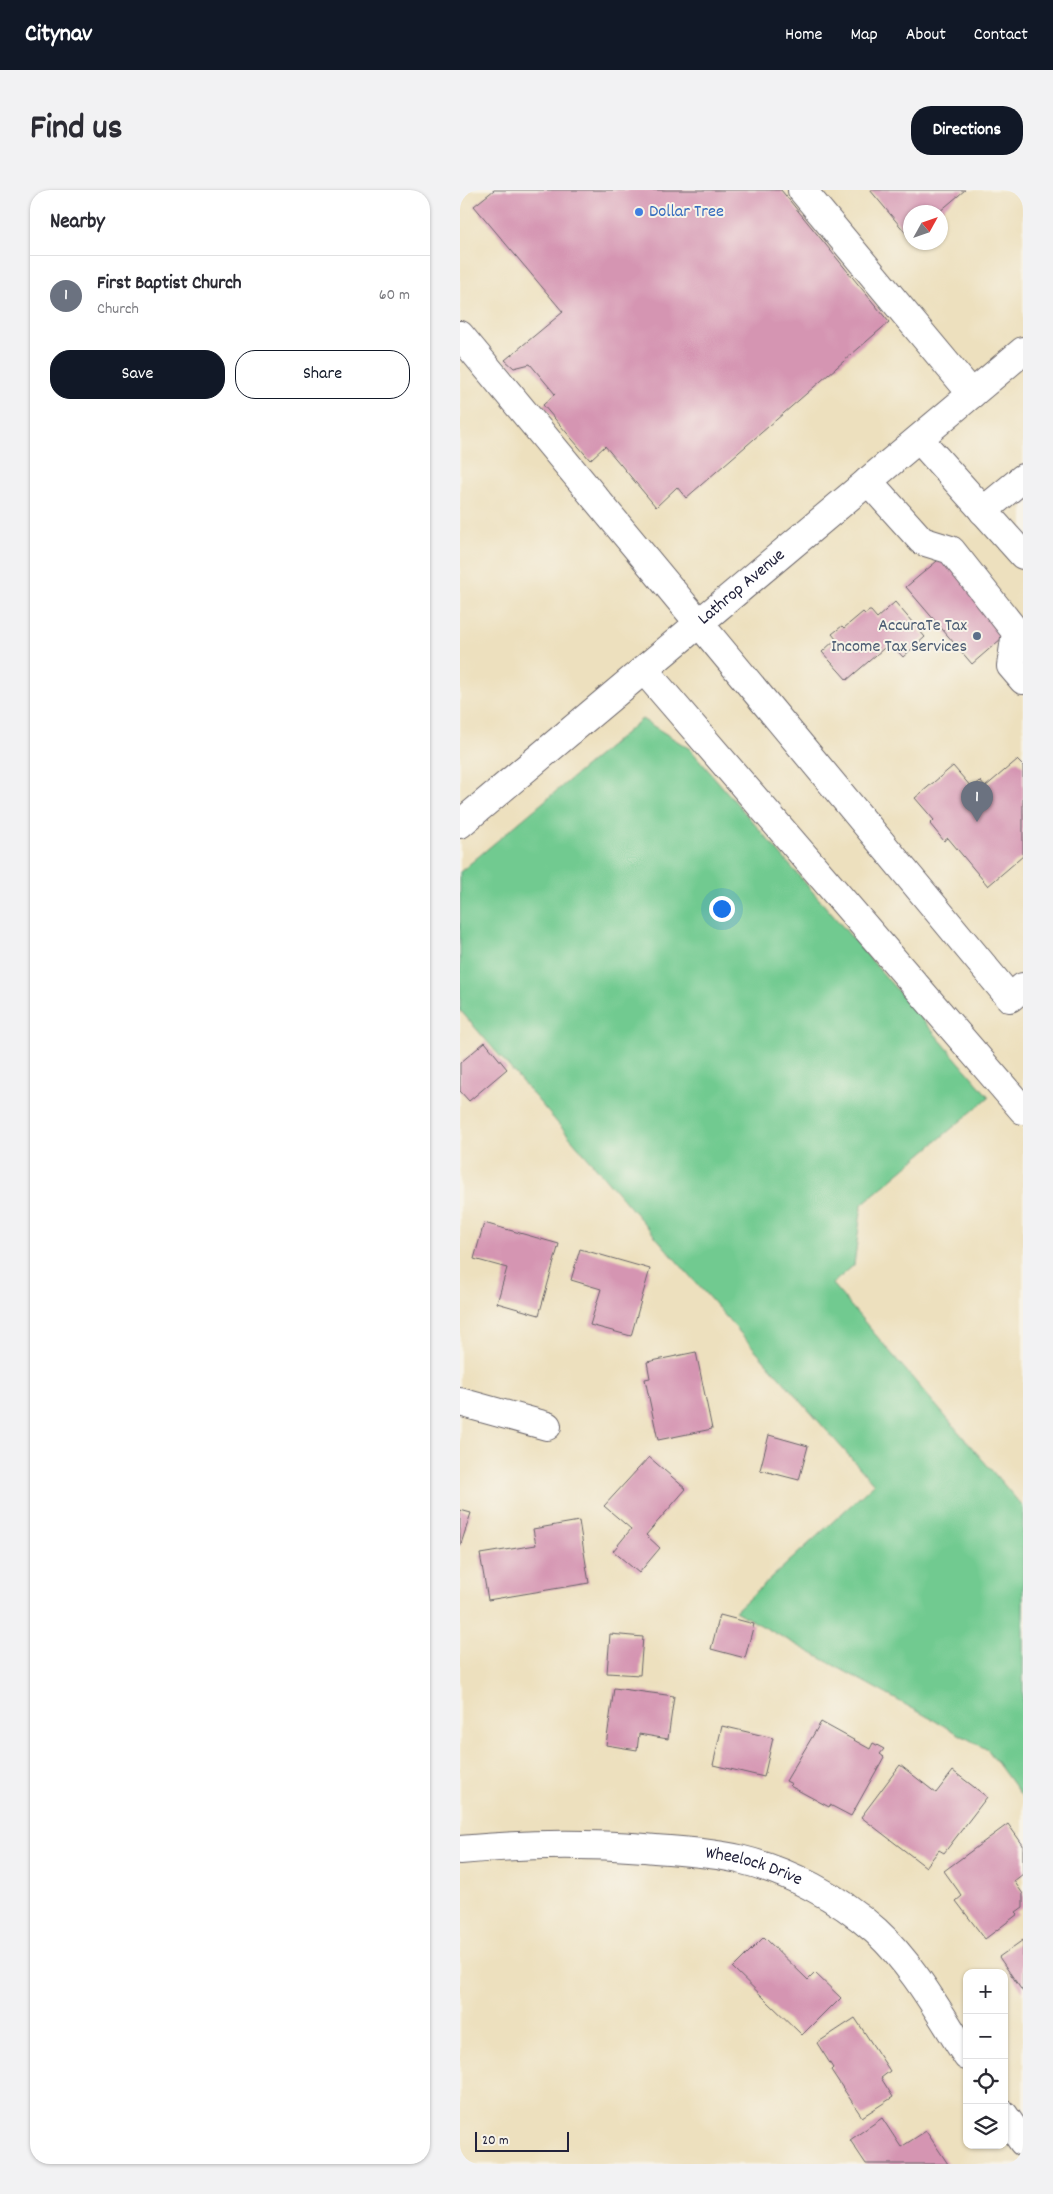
<!DOCTYPE html>
<html lang="en">
<head>
<meta charset="utf-8">
<style>
  :root { --surface:#fff; --page:#f2f2f3; --text:#2b2b33; --muted:#7c7c81; --line:#e1e1e2; --accent:#111827 }
  body { margin:0; font-family:Dekko,sans-serif; background:var(--page); color:var(--text) }
  .controls { position:absolute; right:15px; bottom:15px; display:grid; overflow:hidden; border-radius:10px; box-shadow:0 1px 4px #0004 }
  .controls button { width:45px; height:45px; display:grid; place-items:center; padding:0; border:0; border-bottom:1px solid var(--line); background:var(--surface); color:var(--text); font:25px sans-serif }
  .compass { position:absolute; left:443px; top:15px; width:45px; height:45px; border-radius:50%; background:var(--surface); box-shadow:0 1px 4px #0004; rotate:50deg }
  .scale { position:absolute; left:15px; bottom:12px; width:94px; box-sizing:border-box; padding-left:5px; border:2px solid #22223b; border-top:0; font-size:14px; line-height:18px; white-space:nowrap; color:#22223b; -webkit-text-stroke:4px #f7f3e8; paint-order:stroke }
  .you { position:absolute; left:261px; top:718px; width:18px; height:18px; margin:-12px; border:4px solid #fff; border-radius:50%; background:#1a73e8; box-shadow:0 0 0 8px #1a73e833 }
  .badge { display:grid; place-items:center; width:32px; height:32px; border-radius:50%; background:var(--accent); color:#fff; font-size:16px; font-weight:700 }
  .pin { position:absolute; translate:-50% -41px; filter:drop-shadow(0 1px 2px #0008) }
  .pin::after { content:''; position:absolute; top:26px; width:18px; height:15px; background:inherit; clip-path:polygon(0 0,100% 0,50% 100%) }
  .list { margin:0; padding:0; list-style:none }
  h2 { display:flex; justify-content:space-between; align-items:center; height:65px; margin:0; padding:0 20px; font-size:21px }
  h2 small { font-size:16px; font-weight:400; color:var(--muted) }
  .list li { display:grid; grid-template-columns:32px 1fr auto; gap:15px; align-items:center; box-sizing:border-box; height:80px; padding:0 20px; border-top:1px solid var(--line) }
  .list b { display:block; font-size:19px; white-space:nowrap }
  .list p { margin:0; font-size:16px; white-space:nowrap; color:var(--muted) }
  .list em { font-size:16px; font-style:normal; color:var(--muted) }
  .actions { display:flex; gap:10px; padding:15px 20px }
  .actions a { flex:1; padding:11px 0; border:1px solid var(--accent); border-radius:20px; text-align:center; font-size:18px; color:var(--accent) }
  .actions .main { background:var(--accent); color:#fff }
  .icon { flex:none; width:28px; height:28px; fill:none; stroke:currentColor; stroke-width:2; stroke-linecap:round; stroke-linejoin:round }
  .map { position:relative; flex:none; width:563px; height:1974px; overflow:hidden; border-radius:20px }
  header { display:flex; align-items:center; gap:30px; box-sizing:border-box; height:70px; padding:0 25px; background:var(--accent); color:#fff }
  header strong { font-size:24px }
  nav { display:flex; gap:28px; margin-inline-start:auto; font-size:18px }
  .intro { display:flex; align-items:center; justify-content:space-between; box-sizing:border-box; height:120px; padding:0 30px }
  h1 { margin:0; font-size:35px }
  .button { padding:12px 22px; border-radius:20px; background:var(--accent); color:#fff; font-size:18px; font-weight:700 }
  main { display:flex; gap:30px; padding:0 30px }
  aside { flex:1; background:var(--surface); border-radius:20px; box-shadow:0 1px 4px #0004 }
  .map>svg:first-child { display:block }
</style>
</head>
<body>
<header>
<strong>Citynav</strong>
<nav><a>Home</a><a>Map</a><a>About</a><a>Contact</a></nav>
</header>
<div class="intro"><h1>Find us</h1><a class="button">Directions</a></div>
<main>
<aside>
<h2>Nearby<small></small></h2>
<ul class="list">
<li><span class="badge" style="background:#6b7280">1</span><div><b>First Baptist Church</b><p>Church</p></div><em>60 m</em></li>
</ul>
<div class="actions"><a class="main">Save</a><a>Share</a></div>
</aside>
<div class="map">
<svg width="563" height="1974" viewBox="0 0 563 1974">
  <rect width="100%" height="100%" fill="#f7f3e8"/>
  <filter id="ink" filterUnits="userSpaceOnUse"><feTurbulence type="fractalNoise" baseFrequency=".02" numOctaves="2"/><feDisplacementMap in="SourceGraphic" scale="10" xChannelSelector="R" yChannelSelector="G"/><feConvolveMatrix kernelMatrix="1 2 1 2 8 2 1 2 1" color-interpolation-filters="sRGB"/></filter>
  <filter id="wash" filterUnits="userSpaceOnUse"><feTurbulence type="fractalNoise" baseFrequency=".0096" numOctaves="4" result="noise"/><feDisplacementMap in="SourceGraphic" scale="20" xChannelSelector="R" yChannelSelector="G"/><feGaussianBlur stdDeviation="1.12" result="paint"/><feColorMatrix in="noise" values="0 0 0 0 0 0 0 0 0 0 0 0 0 0 0 0 0 1.4 0 .05"/><feComposite in="paint" operator="in"/></filter>
  <g filter="url(#wash)">
    <rect width="100%" height="100%" fill="#ede0be"/>
    <path fill="#71ca90" stroke="#4a7666" d="M 182,529 L 230,559 L 529,907 L 402,1014 L 394,1075 L 372,1094 L 563,1317 L 563,1608 L 528,1560 L 275,1421 L 414,1294 L 214,1068 L 0,820 L 0,682 Z"/>
    <g id="blocks">
      <path fill="#d595b2" d="M 34,0 L 321,0 L 429,132 L 226,308 L 217,297 L 196,317 L 145,256 L 130,270 L 83,215 L 95,204 L 70,174 L 54,178 L 45,170 L 103,122 L 14,16 Z
        M 410,0 L 505,0 L 479,22 L 450,22 L 450,48 Z
        M 483,366 L 549,442 L 512,474 L 446,397 Z
        M 435,412 L 465,447 L 443,467 L 430,453 L 387,490 L 362,462 L 376,449 L 372,444 L 382,436 L 384,438 L 403,422 L 405,424 L 409,421 L 411,421 L 417,428 Z
        M 557,570 L 563,576 L 563,666 L 528,696 L 488,648 L 484,651 L 470,634 L 474,630 L 455,608 L 493,576 L 512,598 L 520,591 L 525,597 Z
        M 25,852 L 47,879 L 9,911 L 0,901 L 0,873 Z
        M 24,1033 L 99,1054 L 79,1125 L 37,1113 L 47,1078 L 14,1069 Z
        M 120,1059 L 190,1079 L 171,1146 L 130,1135 L 141,1099 L 111,1090 Z
        M 236,1162 L 252,1239 L 198,1250 L 185,1189 L 190,1188 L 187,1172 Z
        M 309,1245 L 348,1256 L 339,1290 L 300,1280 Z
        M 189,1267 L 226,1299 L 186,1345 L 200,1358 L 179,1383 L 153,1361 L 171,1339 L 144,1316 Z
        M 0,1320 L 11,1323 L 0,1357 Z
        M 119,1331 L 129,1393 L 28,1410 L 20,1364 L 76,1355 L 73,1339 Z
        M 260,1425 L 294,1434 L 285,1468 L 251,1459 Z
        M 150,1444 L 183,1447 L 180,1485 L 147,1483 Z
        M 154,1498 L 214,1506 L 208,1549 L 179,1544 L 177,1560 L 146,1555 Z
        M 361,1532 L 410,1559 L 413,1553 L 424,1559 L 420,1564 L 424,1567 L 391,1626 L 370,1615 L 369,1617 L 330,1596 L 332,1594 L 326,1591 Z
        M 262,1536 L 313,1548 L 304,1587 L 253,1575 Z
        M 440,1575 L 476,1603 L 493,1581 L 527,1607 L 484,1663 L 479,1660 L 466,1677 L 401,1627 Z
        M 548,1634 L 563,1655 L 563,1684 L 554,1691 L 563,1704 L 563,1717 L 556,1722 L 558,1724 L 525,1749 L 496,1711 L 502,1706 L 484,1681 Z
        M 304,1747 L 348,1790 L 355,1783 L 381,1808 L 372,1817 L 371,1816 L 342,1845 L 273,1778 Z
        M 563,1750 L 563,1802 L 539,1767 Z
        M 395,1828 L 430,1881 L 421,1888 L 433,1907 L 402,1927 L 371,1880 L 373,1878 L 357,1853 Z
        M 422,1928 L 441,1957 L 466,1941 L 488,1974 L 406,1974 L 390,1950 Z"/>
    </g>
  </g>
  <g filter="url(#ink)">
    <use href="#blocks" fill-opacity="0" stroke="#696469" stroke-width="1"/>
    <g fill="none" stroke-linecap="round" stroke-linejoin="round">
      <g stroke="#696469" stroke-width="30">
        <g id="minor">
          <path d="M 342,0 L 512,204"/>
          <path d="M 0,145 L 550,808 L 563,797"/>
          <path d="M 459,249 L 563,365"/>
          <path d="M 408,291 L 462,351 L 491,360 L 556,442 L 551,476 L 563,490"/>
          <path d="M 523,321 L 563,288"/>
          <path d="M 184,480 L 563,920"/>
          <path id="s1" d="M 0,634 L 563,161"/>
          <path d="M 0,1212 L 87,1236"/>
          <path id="s2" d="M 0,1660 C 62,1654 123,1653 185,1658 C 216,1661 249,1662 279,1669 C 329,1681 378,1707 416,1741 C 454,1776 479,1823 507,1866"/>
          <path d="M 544,1925 L 563,1952"/>
        </g>
      </g>
      <use href="#minor" stroke="#fff" stroke-width="28"/>
    </g>
  </g>
  <circle fill="#3f7fe0" stroke="#f7f3e8" stroke-width="2" cx="179" cy="22" r="5"/>
  <circle fill="#5c6f8a" stroke="#f7f3e8" stroke-width="2" cx="517" cy="446" r="5"/>
  <g text-anchor="middle" dominant-baseline="central" stroke-width="4" stroke-linejoin="round" paint-order="stroke">
    <g font-size="18" fill="#366cbe" stroke="#f7f3e8" text-anchor="start">
      <text x="189" y="22">Dollar Tree</text>
    </g>
    <g font-size="18" fill="#22223b" stroke="#f7f3e8">
      <text stroke="none"><textPath href="#s1" startOffset="368">Lathrop Avenue</textPath></text>
      <text stroke="none"><textPath href="#s2" startOffset="296">Wheelock Drive</textPath></text>
    </g>
    <g font-size="18" fill="#4e5e75" stroke="#f7f3e8" text-anchor="end">
      <text x="507" y="436">AccuraTe Tax<tspan x="507" dy="21">Income Tax Services</tspan></text>
    </g>
  </g>
</svg>
<div class="controls">
<button>+</button>
<button>−</button>
<button><svg class="icon" aria-label="locate" viewBox="0 0 24 24"><circle cx="12" cy="12" r="6"/><path d="M12 2v4M12 18v4M2 12h4M18 12h4"/></svg></button>
<button><svg class="icon" aria-label="layers" viewBox="0 0 24 24"><path d="M12 4l9 5-9 5-9-5zM3 14l9 5 9-5"/></svg></button>
</div>
<svg class="compass" viewBox="-18 -18 36 36"><path d="M0-13l5 13h-10z" fill="#e53935"/><path d="M0 13l5-13h-10z" fill="#7c7c81"/></svg>
<div class="scale">20 m</div>
<div class="you"></div>
<div class="pin badge" style="left:517px;top:632px;background:#6b7280">1</div>
</div>
</main>
</body>
</html>
